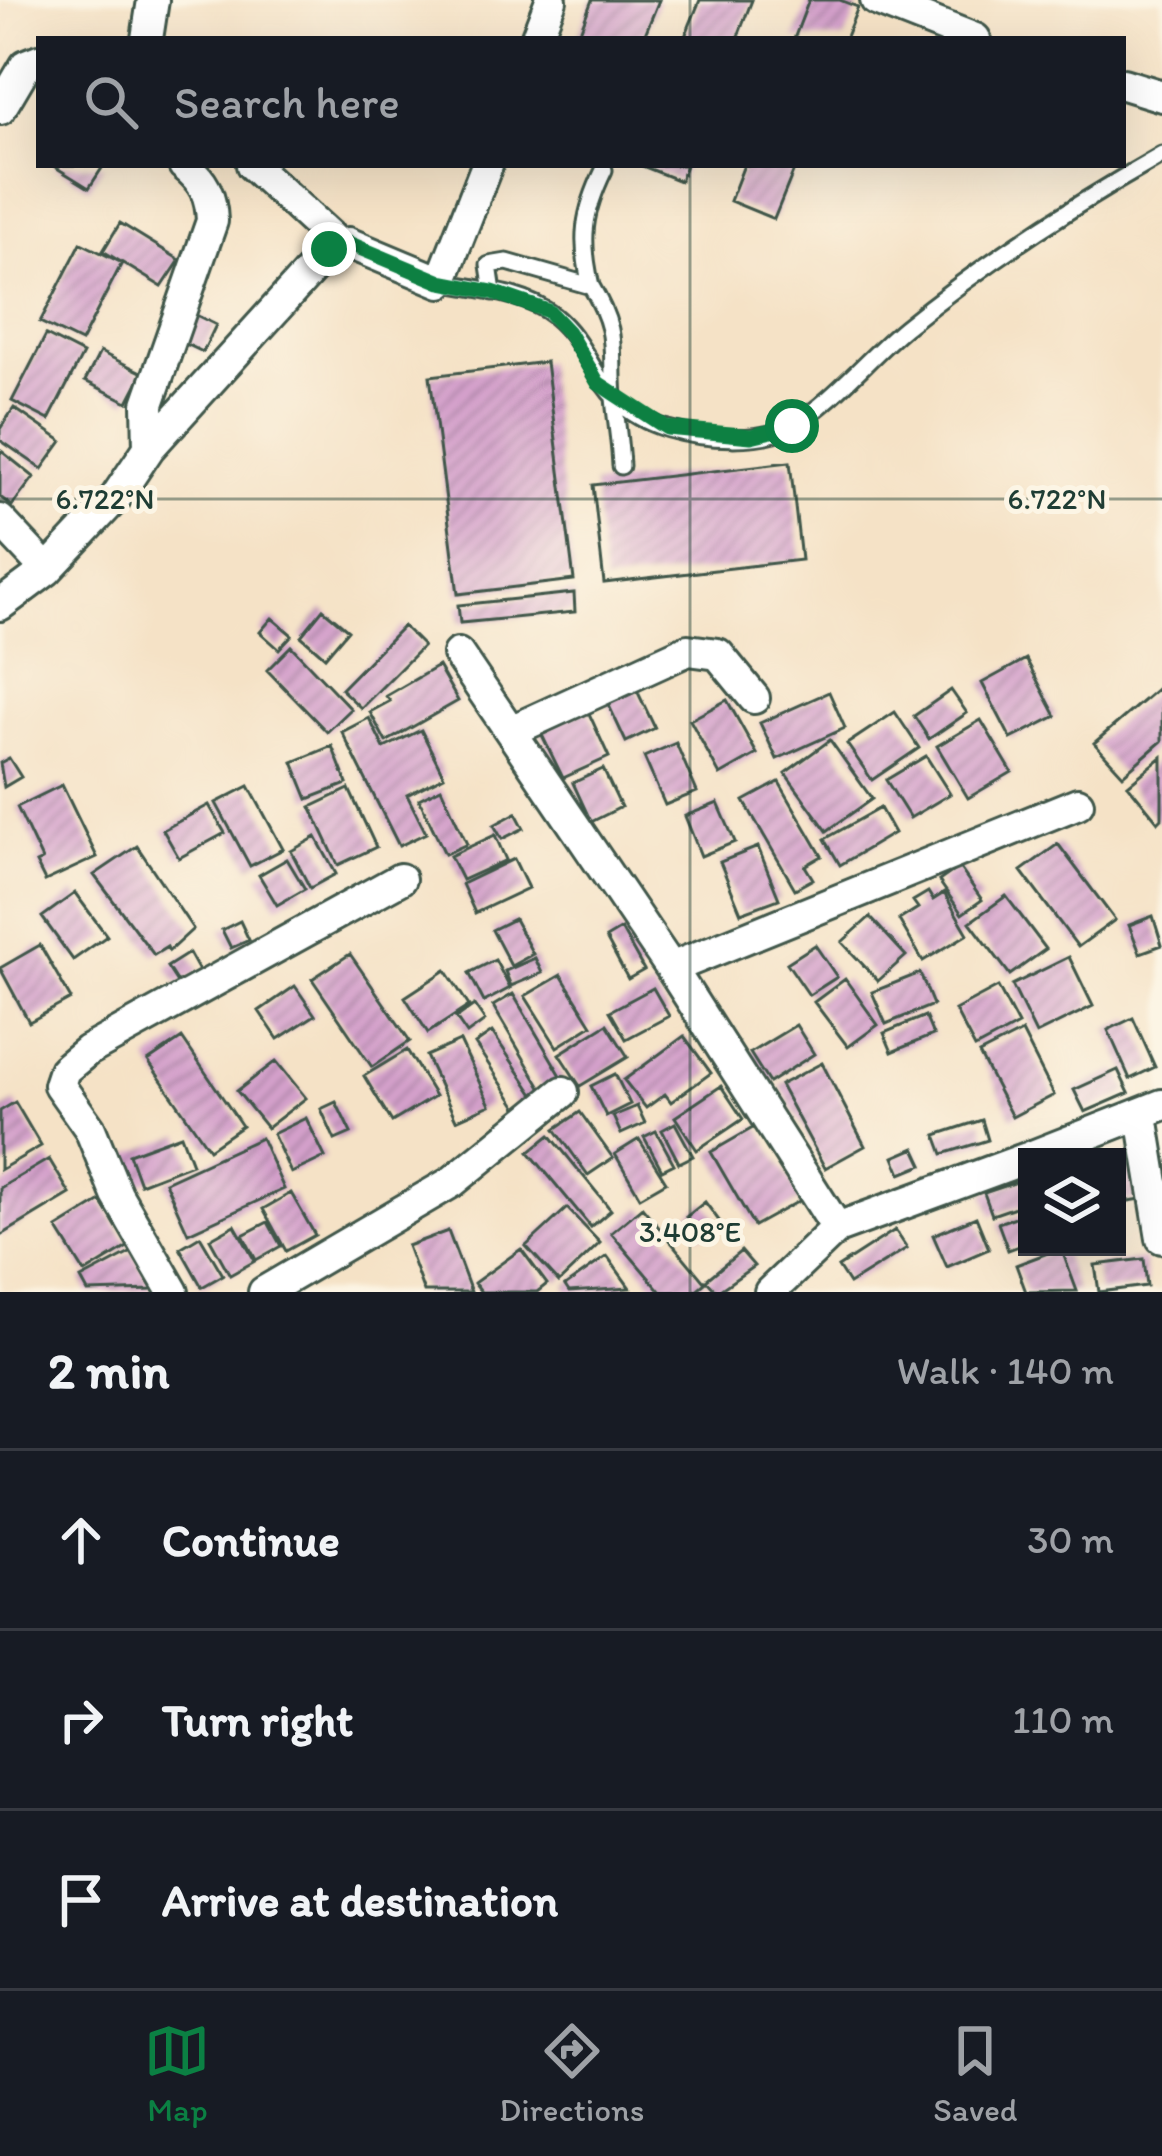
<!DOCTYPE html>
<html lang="en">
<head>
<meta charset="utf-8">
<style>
  :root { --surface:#171b24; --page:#242831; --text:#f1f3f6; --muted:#9ea1a6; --line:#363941; --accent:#0b8043 }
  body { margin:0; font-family:Itim,sans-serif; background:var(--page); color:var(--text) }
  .controls { position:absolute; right:36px; bottom:36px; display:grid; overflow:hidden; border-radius:0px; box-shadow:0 12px 48px #0002 }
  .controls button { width:108px; height:108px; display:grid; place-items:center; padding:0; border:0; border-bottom:3px solid var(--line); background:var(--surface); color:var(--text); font:60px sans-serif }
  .stop { position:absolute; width:36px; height:36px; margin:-27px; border:9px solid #0b8043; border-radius:50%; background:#fff }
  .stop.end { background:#0b8043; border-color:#fff; box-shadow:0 3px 12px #0008 }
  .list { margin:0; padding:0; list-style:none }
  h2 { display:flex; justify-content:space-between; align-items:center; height:156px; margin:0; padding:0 48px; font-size:51px }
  h2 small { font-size:39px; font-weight:400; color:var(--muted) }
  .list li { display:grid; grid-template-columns:78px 1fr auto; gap:36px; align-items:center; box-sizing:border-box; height:180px; padding:0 48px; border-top:3px solid var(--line) }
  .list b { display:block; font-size:45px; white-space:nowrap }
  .list em { font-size:39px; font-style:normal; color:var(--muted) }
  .icon { flex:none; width:66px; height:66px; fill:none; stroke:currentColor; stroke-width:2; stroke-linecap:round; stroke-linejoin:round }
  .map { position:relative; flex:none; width:1162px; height:1292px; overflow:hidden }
  .search { position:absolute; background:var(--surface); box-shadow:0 12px 48px #0002; left:36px; right:36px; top:36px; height:132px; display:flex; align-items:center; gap:30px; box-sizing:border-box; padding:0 42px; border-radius:0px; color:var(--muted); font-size:45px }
  .sheet { height:696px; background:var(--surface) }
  nav { display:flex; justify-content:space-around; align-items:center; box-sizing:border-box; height:168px; border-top:3px solid var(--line); background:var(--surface); font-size:33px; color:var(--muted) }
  nav a { display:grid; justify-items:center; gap:6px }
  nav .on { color:var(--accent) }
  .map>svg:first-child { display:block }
</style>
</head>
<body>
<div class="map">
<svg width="1162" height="1292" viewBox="0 0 1162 1292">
  <defs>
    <pattern id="building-hatch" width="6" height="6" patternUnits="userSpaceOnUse" patternTransform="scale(3)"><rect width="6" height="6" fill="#d4a0cb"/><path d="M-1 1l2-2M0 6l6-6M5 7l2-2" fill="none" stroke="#ab84a6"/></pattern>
  </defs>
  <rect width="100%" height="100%" fill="#fcf5e5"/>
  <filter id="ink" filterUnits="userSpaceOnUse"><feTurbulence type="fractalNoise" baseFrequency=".00833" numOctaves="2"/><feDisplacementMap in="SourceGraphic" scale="24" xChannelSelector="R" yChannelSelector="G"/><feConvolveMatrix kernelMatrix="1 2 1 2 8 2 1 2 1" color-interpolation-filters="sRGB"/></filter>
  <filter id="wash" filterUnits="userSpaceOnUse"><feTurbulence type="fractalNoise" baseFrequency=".004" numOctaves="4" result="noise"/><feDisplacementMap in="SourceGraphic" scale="48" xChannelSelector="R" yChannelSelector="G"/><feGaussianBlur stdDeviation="2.7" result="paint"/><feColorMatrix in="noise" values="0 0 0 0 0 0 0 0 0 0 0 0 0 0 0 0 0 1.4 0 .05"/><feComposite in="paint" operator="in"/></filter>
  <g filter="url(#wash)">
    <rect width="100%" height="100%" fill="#f5e2c6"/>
    <g id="blocks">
      <path fill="url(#building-hatch)" d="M 592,0 L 659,0 L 643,39 L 577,39 Z
        M 700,0 L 752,0 L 737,39 L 684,39 Z
        M 809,0 L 840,0 L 858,7 L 845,39 L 794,39 Z
        M 52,165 L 104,165 L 89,188 Z
        M 640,165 L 686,165 L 680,181 Z
        M 744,165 L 796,165 L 774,219 L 730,201 Z
        M 120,223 L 180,260 L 162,287 L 103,251 Z
        M 81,243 L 122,263 L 81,342 L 40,322 Z
        M 196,315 L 216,325 L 203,352 L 182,342 Z
        M 46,335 L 83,354 L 49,420 L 12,401 Z
        M 100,352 L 143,373 L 128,402 L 85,381 Z
        M 546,362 L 574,580 L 458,594 L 430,376 Z
        M 14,408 L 62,441 L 42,469 L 0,440 L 0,429 Z
        M 0,450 L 34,477 L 12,506 L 0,497 Z
        M 790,462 L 801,560 L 604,583 L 593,485 Z
        M 574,593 L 575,612 L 460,623 L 458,605 Z
        M 323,609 L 348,630 L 325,657 L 301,636 Z
        M 272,618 L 292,635 L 279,649 L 260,632 Z
        M 403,626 L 423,646 L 361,708 L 341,689 Z
        M 291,646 L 351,709 L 327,732 L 267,670 Z
        M 1026,659 L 1056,716 L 1011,739 L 982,683 Z
        M 438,666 L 458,701 L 386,742 L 370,712 L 390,701 L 386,696 Z
        M 633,682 L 655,728 L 626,742 L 604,695 Z
        M 1157,689 L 1162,695 L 1162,741 L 1123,775 L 1094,743 Z
        M 951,690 L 967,713 L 929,739 L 914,716 Z
        M 829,692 L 845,728 L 777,759 L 760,723 Z
        M 727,700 L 757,754 L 720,775 L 690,720 Z
        M 587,709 L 609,757 L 563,778 L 540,731 Z
        M 895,712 L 919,748 L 872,780 L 847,744 Z
        M 369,718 L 384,748 L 421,730 L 444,776 L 407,795 L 426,833 L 399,846 L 342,732 Z
        M 981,720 L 1012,772 L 968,798 L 937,746 Z
        M 830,740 L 872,799 L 827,831 L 785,773 Z
        M 676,743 L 697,792 L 665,805 L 644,757 Z
        M 332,746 L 347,784 L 308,799 L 293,762 Z
        M 926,756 L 950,794 L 910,818 L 886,780 Z
        M 1162,757 L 1162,818 L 1158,822 L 1128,785 Z
        M 9,758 L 21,777 L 4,787 L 0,763 Z
        M 603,769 L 621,807 L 591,822 L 573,783 Z
        M 779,782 L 822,856 L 805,866 L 813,879 L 795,889 L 744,801 Z
        M 62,785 L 97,857 L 45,881 L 36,863 L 42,860 L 17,807 Z
        M 249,786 L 283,849 L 250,866 L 216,803 Z
        M 441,788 L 467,844 L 445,854 L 419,799 Z
        M 349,789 L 376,847 L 338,865 L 311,807 Z
        M 718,803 L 735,842 L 701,856 L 685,816 Z
        M 209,805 L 225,833 L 179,858 L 163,830 Z
        M 880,808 L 894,833 L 840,865 L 825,839 Z
        M 516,813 L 524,828 L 502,839 L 494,825 Z
        M 495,835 L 506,860 L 462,880 L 450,856 Z
        M 316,837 L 336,874 L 310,888 L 291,851 Z
        M 1058,844 L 1115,920 L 1078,947 L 1021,871 Z
        M 137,846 L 193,929 L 169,951 L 167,947 L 154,955 L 94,875 Z
        M 758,847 L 779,899 L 741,913 L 720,862 Z
        M 287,859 L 305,889 L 277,905 L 259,875 Z
        M 514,859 L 528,888 L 475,913 L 462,884 Z
        M 959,867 L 982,900 L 962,914 L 939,881 Z
        M 928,892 L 933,900 L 944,893 L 968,934 L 923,961 L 899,920 L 918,908 L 913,901 Z
        M 75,893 L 107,936 L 73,960 L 42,917 Z
        M 1006,896 L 1046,949 L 1010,975 L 970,922 Z
        M 1153,916 L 1162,945 L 1140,953 L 1129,925 Z
        M 870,917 L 906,956 L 878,981 L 842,942 Z
        M 514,919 L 533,954 L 511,966 L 492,930 Z
        M 240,921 L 249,940 L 231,948 L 222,930 Z
        M 621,929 L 644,970 L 628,979 L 606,938 Z
        M 40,945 L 71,999 L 29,1022 L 0,968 Z
        M 815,945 L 837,977 L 809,995 L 787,963 Z
        M 189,953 L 199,971 L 178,984 L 167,967 Z
        M 350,954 L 410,1041 L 372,1067 L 312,979 Z
        M 1069,957 L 1093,1006 L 1036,1034 L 1012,985 Z
        M 535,958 L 542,973 L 511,986 L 505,971 Z
        M 495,960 L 510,988 L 484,1002 L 469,973 Z
        M 446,970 L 469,1006 L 428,1033 L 405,997 Z
        M 920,973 L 933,1005 L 886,1024 L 872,992 Z
        M 561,975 L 592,1025 L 557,1047 L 525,996 Z
        M 845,979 L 878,1025 L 848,1047 L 814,1002 Z
        M 295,986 L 315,1015 L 278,1039 L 259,1011 Z
        M 998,987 L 1018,1025 L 975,1048 L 955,1010 Z
        M 653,988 L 669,1016 L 626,1039 L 610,1011 Z
        M 513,994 L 563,1079 L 543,1091 L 493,1006 Z
        M 474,1005 L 485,1021 L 467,1034 L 456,1018 Z
        M 925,1016 L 933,1035 L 892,1052 L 884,1033 Z
        M 1133,1018 L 1155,1067 L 1130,1079 L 1108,1030 Z
        M 607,1024 L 628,1057 L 580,1086 L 559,1054 Z
        M 796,1025 L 814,1054 L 769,1083 L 750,1053 Z
        M 492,1032 L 537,1099 L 519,1110 L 475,1044 Z
        M 1022,1032 L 1054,1095 L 1012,1117 L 979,1054 Z
        M 684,1036 L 711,1073 L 671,1102 L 665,1094 L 646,1108 L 624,1080 Z
        M 182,1038 L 242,1126 L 209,1149 L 148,1061 Z
        M 460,1041 L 490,1105 L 456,1120 L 426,1056 Z
        M 407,1050 L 435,1096 L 392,1122 L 364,1076 Z
        M 276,1061 L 306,1098 L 267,1128 L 237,1091 Z
        M 822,1063 L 865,1146 L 825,1168 L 780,1085 Z
        M 1118,1070 L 1129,1093 L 1085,1112 L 1074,1090 Z
        M 615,1074 L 630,1104 L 606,1116 L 591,1086 Z
        M 721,1086 L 743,1119 L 697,1150 L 675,1117 Z
        M 15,1102 L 41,1146 L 0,1170 L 0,1111 Z
        M 336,1102 L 351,1133 L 335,1140 L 321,1109 Z
        M 637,1106 L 645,1123 L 621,1134 L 613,1116 Z
        M 580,1112 L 613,1158 L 588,1175 L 555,1129 Z
        M 306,1118 L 325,1157 L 291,1173 L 273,1134 Z
        M 982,1120 L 988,1140 L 943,1154 L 936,1135 Z
        M 675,1123 L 693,1156 L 679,1163 L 662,1130 Z
        M 758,1125 L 801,1200 L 754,1226 L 711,1152 Z
        M 656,1131 L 674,1164 L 662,1170 L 644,1137 Z
        M 181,1135 L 192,1164 L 140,1184 L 129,1154 Z
        M 550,1135 L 611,1210 L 591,1227 L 529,1152 Z
        M 261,1138 L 284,1189 L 188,1233 L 165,1182 Z
        M 639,1139 L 666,1182 L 640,1197 L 615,1154 Z
        M 915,1148 L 923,1165 L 901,1174 L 894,1157 Z
        M 1140,1154 L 1147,1198 L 1123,1202 L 1117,1157 Z
        M 49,1159 L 70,1194 L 0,1236 L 0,1188 Z
        M 1026,1179 L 1027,1203 L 992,1215 L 984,1193 Z
        M 291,1193 L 315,1235 L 286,1251 L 263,1209 Z
        M 101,1201 L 129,1246 L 85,1273 L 57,1228 Z
        M 705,1202 L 720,1222 L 700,1236 L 686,1217 Z
        M 642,1207 L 705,1283 L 694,1292 L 661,1292 L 611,1233 Z
        M 567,1208 L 600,1243 L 559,1282 L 526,1246 Z
        M 1027,1213 L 1027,1243 L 1008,1250 L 998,1223 Z
        M 976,1217 L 989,1249 L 947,1267 L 933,1235 Z
        M 268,1222 L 281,1246 L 256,1260 L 243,1235 Z
        M 235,1225 L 255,1261 L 230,1275 L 210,1239 Z
        M 895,1230 L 907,1248 L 849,1284 L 838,1267 Z
        M 448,1231 L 471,1292 L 424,1292 L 407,1246 Z
        M 200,1236 L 223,1275 L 202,1287 L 180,1248 Z
        M 1061,1248 L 1077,1291 L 1026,1292 L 1016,1265 Z
        M 521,1249 L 547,1284 L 537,1292 L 481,1292 L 474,1283 Z
        M 741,1251 L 754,1266 L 717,1292 L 706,1280 Z
        M 132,1252 L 153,1290 L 88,1292 L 81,1279 Z
        M 607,1256 L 630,1288 L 569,1292 L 565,1286 Z
        M 1144,1259 L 1147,1286 L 1099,1292 L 1095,1265 Z"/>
    </g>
  </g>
  <g filter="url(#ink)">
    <use href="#blocks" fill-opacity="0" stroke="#3f564a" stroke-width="3"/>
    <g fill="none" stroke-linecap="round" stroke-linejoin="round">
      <g stroke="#3f564a" stroke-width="21">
        <path id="service" d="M 441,282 C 477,289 524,292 554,316 C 599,353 592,406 668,429 C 702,439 762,444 794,425 C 834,400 868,358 904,328 C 984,263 1072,206 1162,155
          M 591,286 C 580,240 583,213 604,170
          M 493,292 L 489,265 L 507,262 L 591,286 C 620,335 610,347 614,398 C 616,420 620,443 621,466"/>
      </g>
      <g stroke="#3f564a" stroke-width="36">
        <path id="minor" d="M 876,0 L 975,39
          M 147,39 L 153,0
          M 536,39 L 551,0
          M 1123,84 L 1162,96
          M 0,109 L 26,65 L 39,60
          M 252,165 L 338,244
          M 149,448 L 148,404 L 212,221 C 211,195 204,181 184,165
          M 0,520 L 47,570
          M 0,605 L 47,570 L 116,497 L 149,448 L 330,249 L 348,243 L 441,282 L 487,165
          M 458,654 L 671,968 L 837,1228
          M 511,731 L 688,650 L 718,654 L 754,698
          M 671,968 L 1078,803
          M 1142,1116 L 1162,1238
          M 1030,1157 L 1162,1105
          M 173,1292 L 117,1195 L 90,1129 L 59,1085 L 64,1070 L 87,1051 L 400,879
          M 264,1292 L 452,1182 L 563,1092
          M 770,1292 L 837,1228 L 1027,1158"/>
      </g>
      <use href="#service" stroke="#fff" stroke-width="15"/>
      <use href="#minor" stroke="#fff" stroke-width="30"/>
    </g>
  </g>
  <g fill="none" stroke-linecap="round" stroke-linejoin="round" filter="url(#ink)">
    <path stroke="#0b8043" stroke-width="15" d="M 329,249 L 348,243 L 441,282 L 493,292 L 548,311 L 568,332 L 598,383 L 667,428 L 751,436 L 792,426"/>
  </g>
  <path fill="none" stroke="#1f3d34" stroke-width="3" stroke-opacity="0.45" d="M 690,0 L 690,39M 690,165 L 690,1292M 0,499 L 1162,499"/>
  <g font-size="30" text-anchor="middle" fill="#1f3d34" stroke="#fcf5e5" stroke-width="10" stroke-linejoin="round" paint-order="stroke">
    <text x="105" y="509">6.722°N</text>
    <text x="1057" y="509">6.722°N</text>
    <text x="690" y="1242">3.408°E</text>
  </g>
</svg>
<div class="controls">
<button><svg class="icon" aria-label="layers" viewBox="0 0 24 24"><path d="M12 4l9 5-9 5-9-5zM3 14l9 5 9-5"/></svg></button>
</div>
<div class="stop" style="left:792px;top:426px"></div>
<div class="stop end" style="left:329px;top:249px"></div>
<div class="search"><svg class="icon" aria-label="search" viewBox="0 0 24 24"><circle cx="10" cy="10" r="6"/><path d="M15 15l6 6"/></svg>Search here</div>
</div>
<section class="sheet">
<h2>2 min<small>Walk · 140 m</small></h2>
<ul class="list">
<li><svg class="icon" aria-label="ahead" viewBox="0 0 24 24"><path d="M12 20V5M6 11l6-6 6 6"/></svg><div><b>Continue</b></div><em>30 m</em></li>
<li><svg class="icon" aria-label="right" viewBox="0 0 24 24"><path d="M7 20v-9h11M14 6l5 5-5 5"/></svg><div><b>Turn right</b></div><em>110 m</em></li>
<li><svg class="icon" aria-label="arrive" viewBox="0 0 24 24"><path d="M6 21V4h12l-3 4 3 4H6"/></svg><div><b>Arrive at destination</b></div></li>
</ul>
</section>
<nav>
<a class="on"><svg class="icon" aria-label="map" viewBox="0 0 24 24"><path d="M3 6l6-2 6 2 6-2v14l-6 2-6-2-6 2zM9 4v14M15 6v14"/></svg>Map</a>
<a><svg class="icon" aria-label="directions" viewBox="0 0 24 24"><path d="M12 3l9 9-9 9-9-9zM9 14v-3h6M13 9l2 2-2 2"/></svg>Directions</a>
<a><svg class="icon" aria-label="saved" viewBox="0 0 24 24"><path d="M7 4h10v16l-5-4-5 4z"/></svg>Saved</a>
</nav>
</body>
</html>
